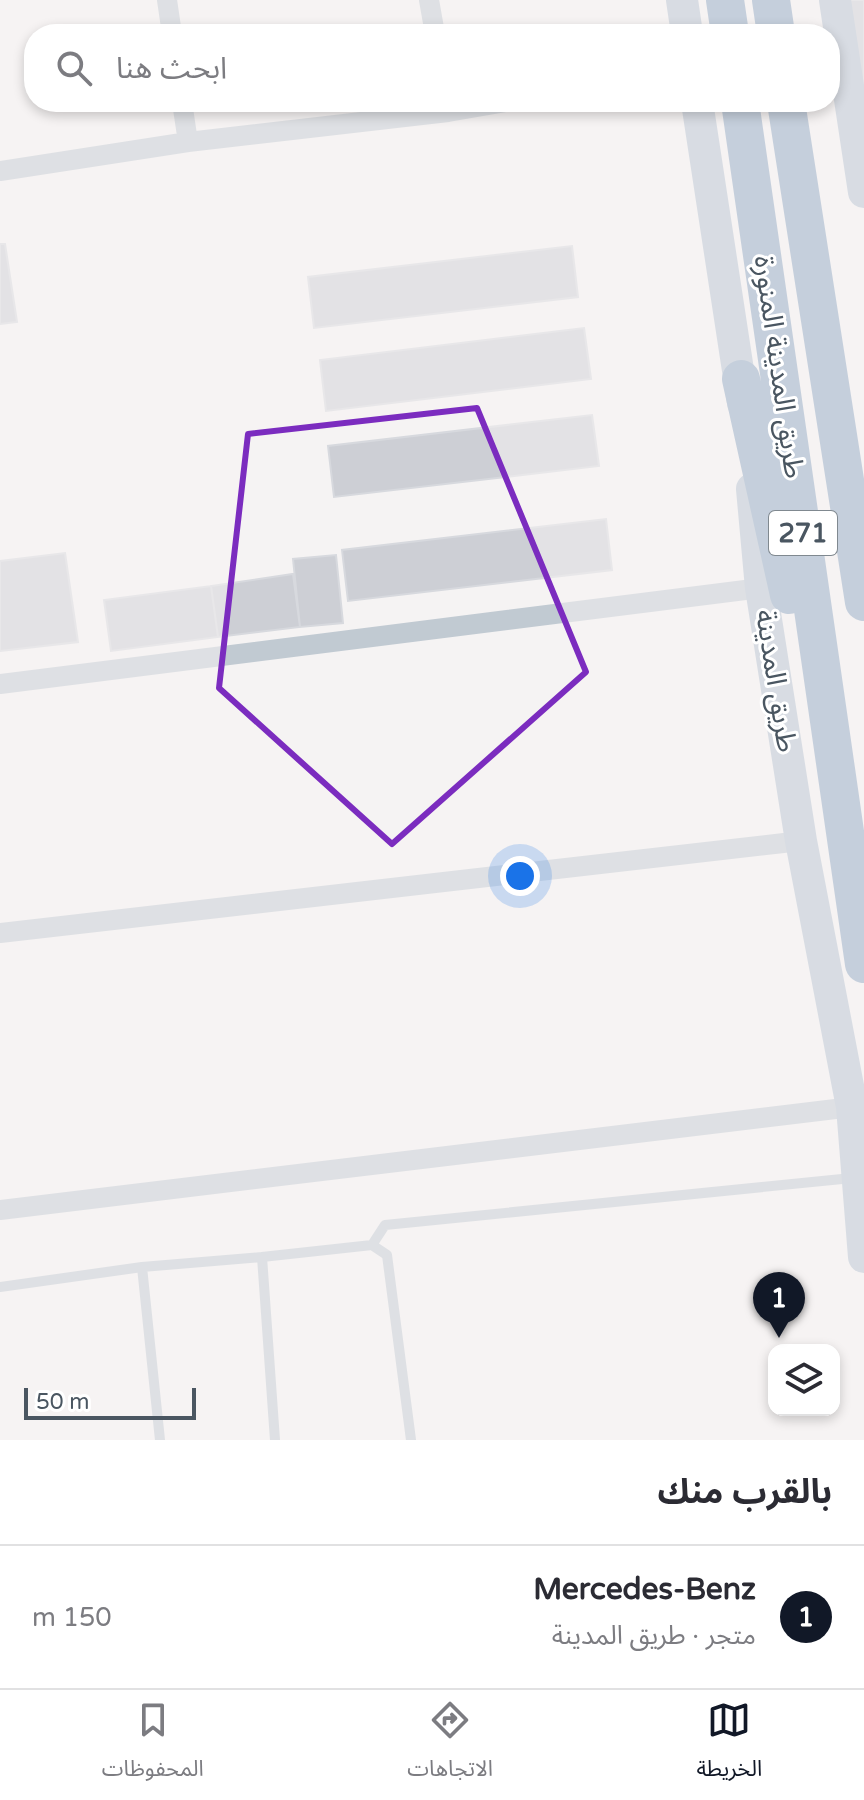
<!DOCTYPE html>
<html lang="ar">
<head>
<meta charset="utf-8">
<style>
  :root { --surface:#fff; --page:#f7f7f7; --text:#2b2b33; --muted:#7c7c81; --line:#e1e1e2; --accent:#111827 }
  body { margin:0; font-family:"Varela Round","Noto Sans Arabic",sans-serif; background:var(--page); color:var(--text); direction:rtl }
  .controls { position:absolute; right:24px; bottom:24px; display:grid; overflow:hidden; border-radius:16px; box-shadow:0 4px 12px #0003 }
  .controls button { width:72px; height:72px; display:grid; place-items:center; padding:0; border:0; border-bottom:2px solid var(--line); background:var(--surface); color:var(--text); font:40px sans-serif }
  .scale { position:absolute; left:24px; bottom:20px; width:172px; box-sizing:border-box; padding-left:8px; border:4px solid #4a5661; border-top:0; font-size:22px; line-height:28px; white-space:nowrap; color:#4a5661; -webkit-text-stroke:6px #fff; paint-order:stroke }
  .you { position:absolute; left:520px; top:876px; width:28px; height:28px; margin:-20px; border:6px solid #fff; border-radius:50%; background:#1a73e8; box-shadow:0 0 0 12px #1a73e833 }
  .badge { display:grid; place-items:center; width:52px; height:52px; border-radius:50%; background:var(--accent); color:#fff; font-size:26px; font-weight:700 }
  .pin { position:absolute; translate:-50% -66px; filter:drop-shadow(0 2px 4px #0008) }
  .pin::after { content:''; position:absolute; top:42px; width:28px; height:24px; background:inherit; clip-path:polygon(0 0,100% 0,50% 100%) }
  .list { margin:0; padding:0; list-style:none }
  h2 { display:flex; justify-content:space-between; align-items:center; height:104px; margin:0; padding:0 32px; font-size:34px }
  h2 small { font-size:26px; font-weight:400; color:var(--muted) }
  .list li { display:grid; grid-template-columns:52px 1fr auto; gap:24px; align-items:center; box-sizing:border-box; height:144px; padding:0 32px; border-top:2px solid var(--line) }
  .list b { display:block; font-size:30px; white-space:nowrap }
  .list p { margin:0; font-size:26px; white-space:nowrap; color:var(--muted) }
  .list em { font-size:26px; font-style:normal; color:var(--muted) }
  .icon { flex:none; width:44px; height:44px; fill:none; stroke:currentColor; stroke-width:2; stroke-linecap:round; stroke-linejoin:round }
  .map { position:relative; flex:none; width:864px; height:1440px; overflow:hidden; direction:ltr }
  .search { position:absolute; background:var(--surface); box-shadow:0 4px 12px #0003; left:24px; right:24px; top:24px; height:88px; display:flex; align-items:center; gap:20px; box-sizing:border-box; padding:0 28px; border-radius:32px; color:var(--muted); font-size:30px }
  .sheet { height:248px; background:var(--surface) }
  nav { display:flex; justify-content:space-around; align-items:center; box-sizing:border-box; height:112px; border-top:2px solid var(--line); background:var(--surface); font-size:22px; color:var(--muted) }
  nav a { display:grid; justify-items:center; gap:4px }
  nav .on { color:var(--accent) }
  .map>svg:first-child { display:block }
</style>
</head>
<body>
<div class="map">
<svg width="864" height="1440" viewBox="0 0 864 1440">
  <rect width="100%" height="100%" fill="#f5f3f3"/>
  <path fill="#cdcfd5" stroke="#d7d9de" stroke-width="2" d="M 838,0 L 864,0 L 864,177 Z
    M 0,244 L 5,244 L 17,322 L 0,324 Z
    M 572,246 L 578,297 L 314,328 L 308,277 Z
    M 584,328 L 591,379 L 326,411 L 320,360 Z
    M 592,415 L 599,466 L 334,497 L 328,446 Z
    M 606,519 L 612,570 L 348,601 L 342,550 Z
    M 65,553 L 78,642 L 0,651 L 0,561 Z
    M 336,555 L 343,623 L 300,627 L 293,559 Z
    M 293,574 L 300,627 L 218,637 L 211,586 Z
    M 211,586 L 218,637 L 111,651 L 104,600 Z"/>
  <g fill="none" stroke-linecap="round" stroke-linejoin="round">
    <path stroke="#c1cad2" stroke-width="10" d="M 372,1245 L 385,1225 L 852,1178
      M 142,1267 L 160,1440
      M 0,1287 L 142,1267 L 262,1257
      M 275,1440 L 262,1257 L 372,1245 L 387,1255 L 411,1440"/>
    <path stroke="#c1cad2" stroke-width="20" d="M 167,0 L 172,34
      M 429,0 L 435,34
      M 182,102 L 188,142
      M 448,112 L 506,102
      M 0,171 L 188,142 L 448,112 L 446,102
      M 0,684 L 761,588
      M 0,933 L 801,841
      M 0,1210 L 852,1107"/>
    <path stroke="#b3c2d1" stroke-width="32" d="M 682,0 L 687,34
      M 835,0 L 864,192
      M 697,102 L 743,403
      M 752,489 L 761,588 L 801,841 L 852,1107 L 864,1257"/>
    <path stroke="#8ba5c1" stroke-width="38" d="M 725,0 L 730,34
      M 771,0 L 776,34
      M 740,102 L 864,964
      M 786,102 L 864,602
      M 741,379 L 789,595"/>
  </g>
  <path d="M0 0H864V1440H0ZM 477,408 L 586,672 L 392,844 L 219,688 L 248,434 Z" fill="#f5f3f3" fill-opacity=".55" fill-rule="evenodd"/>
  <path fill="none" stroke="#7b2cbf" stroke-width="6" stroke-linejoin="round" d="M 477,408 L 586,672 L 392,844 L 219,688 L 248,434 Z"/>
  <g text-anchor="middle" dominant-baseline="central" stroke-width="6" stroke-linejoin="round" paint-order="stroke">
    <rect fill="#fff" stroke="#808990" stroke-width="2" x="769" y="511" width="68" height="44" rx="6"/>
    <g font-size="26" font-weight="bold" fill="#4a5661">
      <text x="803" y="533">271</text>
    </g>
    <g font-size="28" fill="#4a5661" stroke="#fff">
      <text transform="translate(779 367) rotate(82)">طريق المدينة المنورة</text>
      <text transform="translate(776 681) rotate(81)">طريق المدينة</text>
    </g>
  </g>
</svg>
<div class="controls">
<button><svg class="icon" aria-label="layers" viewBox="0 0 24 24"><path d="M12 4l9 5-9 5-9-5zM3 14l9 5 9-5"/></svg></button>
</div>
<div class="scale">50 m</div>
<div class="you"></div>
<div class="pin badge" style="left:779px;top:1338px">1</div>
<div class="search"><svg class="icon" aria-label="search" viewBox="0 0 24 24"><circle cx="10" cy="10" r="6"/><path d="M15 15l6 6"/></svg>ابحث هنا</div>
</div>
<section class="sheet">
<h2>بالقرب منك<small></small></h2>
<ul class="list">
<li><span class="badge">1</span><div><b>Mercedes-Benz</b><p>متجر · طريق المدينة</p></div><em>150 m</em></li>
</ul>
</section>
<nav>
<a class="on"><svg class="icon" aria-label="map" viewBox="0 0 24 24"><path d="M3 6l6-2 6 2 6-2v14l-6 2-6-2-6 2zM9 4v14M15 6v14"/></svg>الخريطة</a>
<a><svg class="icon" aria-label="directions" viewBox="0 0 24 24"><path d="M12 3l9 9-9 9-9-9zM9 14v-3h6M13 9l2 2-2 2"/></svg>الاتجاهات</a>
<a><svg class="icon" aria-label="saved" viewBox="0 0 24 24"><path d="M7 4h10v16l-5-4-5 4z"/></svg>المحفوظات</a>
</nav>
</body>
</html>
